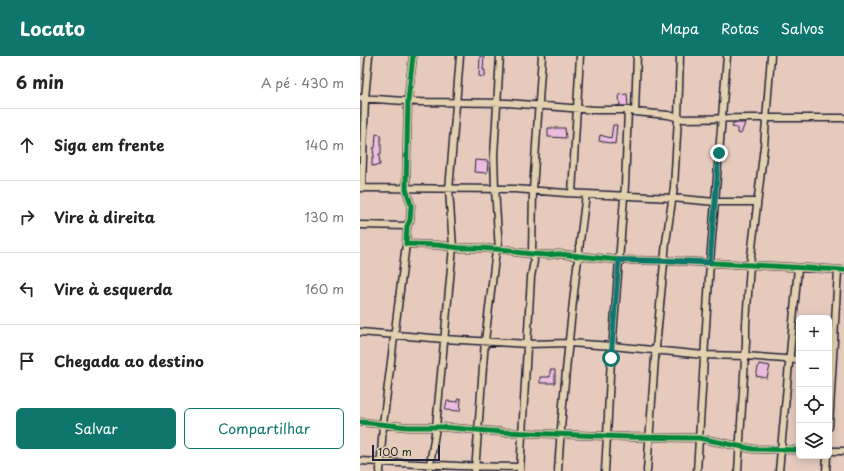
<!DOCTYPE html>
<html lang="pt">
<head>
<meta charset="utf-8">
<style>
  :root { --surface:#fff; --page:#f2f2f2; --text:#222; --muted:#767676; --line:#e0e0e0; --accent:#0f766e }
  body { margin:0; font-family:"Playpen Sans",sans-serif; background:var(--page); color:var(--text) }
  .controls { position:absolute; right:12px; bottom:12px; display:grid; overflow:hidden; border-radius:6px; box-shadow:0 2px 10px #0003 }
  .controls button { width:36px; height:36px; display:grid; place-items:center; padding:0; border:0; border-bottom:1px solid var(--line); background:var(--surface); color:var(--text); font:20px sans-serif }
  .scale { position:absolute; left:12px; bottom:10px; width:68px; box-sizing:border-box; padding-left:4px; border:2px solid #22223b; border-top:0; font-size:11px; line-height:14px; white-space:nowrap; color:#22223b; -webkit-text-stroke:3px #e4d1af; paint-order:stroke }
  .stop { position:absolute; width:12px; height:12px; margin:-9px; border:3px solid #0f766e; border-radius:50%; background:#fff }
  .stop.end { background:#0f766e; border-color:#fff; box-shadow:0 1px 4px #0008 }
  .list { margin:0; padding:0; list-style:none }
  h2 { display:flex; justify-content:space-between; align-items:center; height:52px; margin:0; padding:0 16px; font-size:17px }
  h2 small { font-size:13px; font-weight:400; color:var(--muted) }
  .list li { display:grid; grid-template-columns:26px 1fr auto; gap:12px; align-items:center; box-sizing:border-box; height:72px; padding:0 16px; border-top:1px solid var(--line) }
  .list b { display:block; font-size:15px; white-space:nowrap }
  .list em { font-size:13px; font-style:normal; color:var(--muted) }
  .actions { display:flex; gap:8px; padding:12px 16px }
  .actions a { flex:1; padding:9px 0; border:1px solid var(--accent); border-radius:6px; text-align:center; font-size:14px; color:var(--accent) }
  .actions .main { background:var(--accent); color:#fff }
  .icon { flex:none; width:22px; height:22px; fill:none; stroke:currentColor; stroke-width:2; stroke-linecap:round; stroke-linejoin:round }
  .map { position:relative; flex:none; width:484px; height:415px; overflow:hidden }
  header { display:flex; align-items:center; gap:24px; box-sizing:border-box; height:56px; padding:0 20px; background:var(--accent); color:#fff }
  header strong { font-size:19px }
  nav { display:flex; gap:22px; margin-inline-start:auto; font-size:14px }
  main { display:flex }
  aside { flex:1; background:var(--surface) }
  .map>svg:first-child { display:block }
</style>
</head>
<body>
<header>
<strong>Locato</strong>
<nav><a>Mapa</a><a>Rotas</a><a>Salvos</a></nav>
</header>
<main>
<aside>
<h2>6 min<small>A pé · 430 m</small></h2>
<ul class="list">
<li><svg class="icon" aria-label="ahead" viewBox="0 0 24 24"><path d="M12 20V5M6 11l6-6 6 6"/></svg><div><b>Siga em frente</b></div><em>140 m</em></li>
<li><svg class="icon" aria-label="right" viewBox="0 0 24 24"><path d="M7 20v-9h11M14 6l5 5-5 5"/></svg><div><b>Vire à direita</b></div><em>130 m</em></li>
<li><svg class="icon" aria-label="left" viewBox="0 0 24 24"><path d="M17 20v-9H6M10 6l-5 5 5 5"/></svg><div><b>Vire à esquerda</b></div><em>160 m</em></li>
<li><svg class="icon" aria-label="arrive" viewBox="0 0 24 24"><path d="M6 21V4h12l-3 4 3 4H6"/></svg><div><b>Chegada ao destino</b></div></li>
</ul>
<div class="actions"><a class="main">Salvar</a><a>Compartilhar</a></div>
</aside>
<div class="map">
<svg width="484" height="415" viewBox="0 0 484 415">
  <rect width="100%" height="100%" fill="#e6cbbd"/>
  <filter id="ink" filterUnits="userSpaceOnUse"><feTurbulence type="fractalNoise" baseFrequency=".025" numOctaves="2"/><feDisplacementMap in="SourceGraphic" scale="8" xChannelSelector="R" yChannelSelector="G"/><feConvolveMatrix kernelMatrix="1 2 1 2 8 2 1 2 1" color-interpolation-filters="sRGB"/></filter>
  <g filter="url(#ink)">
    <path fill="#ebbcde" stroke="#22223b" d="M 120,0 L 124,0 L 123,14 L 125,14 L 125,21 L 119,20 Z
      M 267,38 L 268,50 L 256,50 L 260,49 L 259,39 Z
      M 373,67 L 385,67 L 381,78 L 377,77 L 377,72 L 372,71 Z
      M 253,69 L 257,69 L 255,88 L 239,85 L 240,79 L 251,82 Z
      M 188,72 L 205,72 L 206,82 L 188,81 Z
      M 16,78 L 21,79 L 21,98 L 19,98 L 20,109 L 12,110 L 12,101 L 14,101 L 13,92 L 15,92 Z
      M 115,104 L 128,105 L 127,117 L 114,116 Z
      M 399,308 L 410,310 L 407,322 L 396,320 Z
      M 190,314 L 195,314 L 195,327 L 180,327 L 180,321 L 190,321 Z
      M 98,342 L 101,343 L 100,355 L 85,354 L 87,345 L 98,346 Z"/>
    <g fill="none" stroke-linecap="round" stroke-linejoin="round">
      <g stroke="#22223b" stroke-width="9">
        <path id="minor" d="M 53,0 L 48,44 L 46,133 L 51,149 L 50,164 L 47,170 L 46,188 L 77,189 L 100,192 L 119,192 L 150,194 L 155,196 L 172,198 L 188,199 L 199,198 L 259,204 L 317,205 L 484,214
          M 0,42 L 60,46 L 148,47 L 235,54 L 268,54
          M 275,56 L 308,59 L 324,63 L 391,62 L 484,62
          M 0,132 L 155,133 L 206,137 L 312,142 L 355,146 L 397,146
          M 2,132 L 5,42 L 9,0
          M 212,137 L 220,0
          M 0,169 L 47,170
          M 139,194 L 135,133 L 134,99 L 140,0
          M 0,276 L 84,283 L 168,288 L 209,287 L 252,290 L 344,299 L 385,300 L 439,304
          M 0,366 L 48,371 L 82,371 L 141,376 L 269,381 L 339,382 L 393,393 L 439,394
          M 469,371 L 478,214
          M 469,395 L 484,395
          M 0,405 L 99,410 L 160,411
          M 20,415 L 23,368 L 46,188
          M 69,415 L 76,371 L 93,191 L 89,134 L 100,0
          M 115,415 L 125,285 L 136,194
          M 160,415 L 171,221 L 174,205 L 172,198 L 173,134 L 182,0
          M 198,415 C 204,322 214,230 226,138
          M 245,415 L 247,380 L 250,319 L 265,129 L 268,54 L 275,56 L 277,0
          M 287,415 L 295,302 L 306,186 L 314,131 L 318,62 L 320,0
          M 337,415 L 350,206 L 367,0
          M 378,415 L 386,287 L 386,268 L 390,209 L 404,90 L 411,0
          M 419,415 L 438,212
          M 466,415 L 467,400"/>
      </g>
      <use href="#minor" stroke="#e4d1af" stroke-width="6"/>
      <g stroke="#e4d1af" stroke-width="8">
        <path id="cycleway" d="M 53,0 L 48,44 L 46,133 L 51,149 L 50,164 L 47,170 L 46,188 L 77,189 L 100,192 L 119,192 L 150,194 L 155,196 L 172,198 L 188,199 L 199,198 L 259,204 L 317,205 L 484,214
          M 0,366 L 48,371 L 82,371 L 141,376 L 269,381 L 339,382 L 393,393 L 439,394"/>
      </g>
      <use href="#cycleway" stroke="#00873e" stroke-width="5"/>
    </g>
  </g>
  <g fill="none" stroke-linecap="round" stroke-linejoin="round" filter="url(#ink)">
    <path stroke="#0f766e" stroke-width="5" d="M 251,302 L 259,204 L 350,206 L 359,97"/>
  </g>
</svg>
<div class="controls">
<button>+</button>
<button>−</button>
<button><svg class="icon" aria-label="locate" viewBox="0 0 24 24"><circle cx="12" cy="12" r="6"/><path d="M12 2v4M12 18v4M2 12h4M18 12h4"/></svg></button>
<button><svg class="icon" aria-label="layers" viewBox="0 0 24 24"><path d="M12 4l9 5-9 5-9-5zM3 14l9 5 9-5"/></svg></button>
</div>
<div class="scale">100 m</div>
<div class="stop" style="left:251px;top:302px"></div>
<div class="stop end" style="left:359px;top:97px"></div>
</div>
</main>
</body>
</html>
